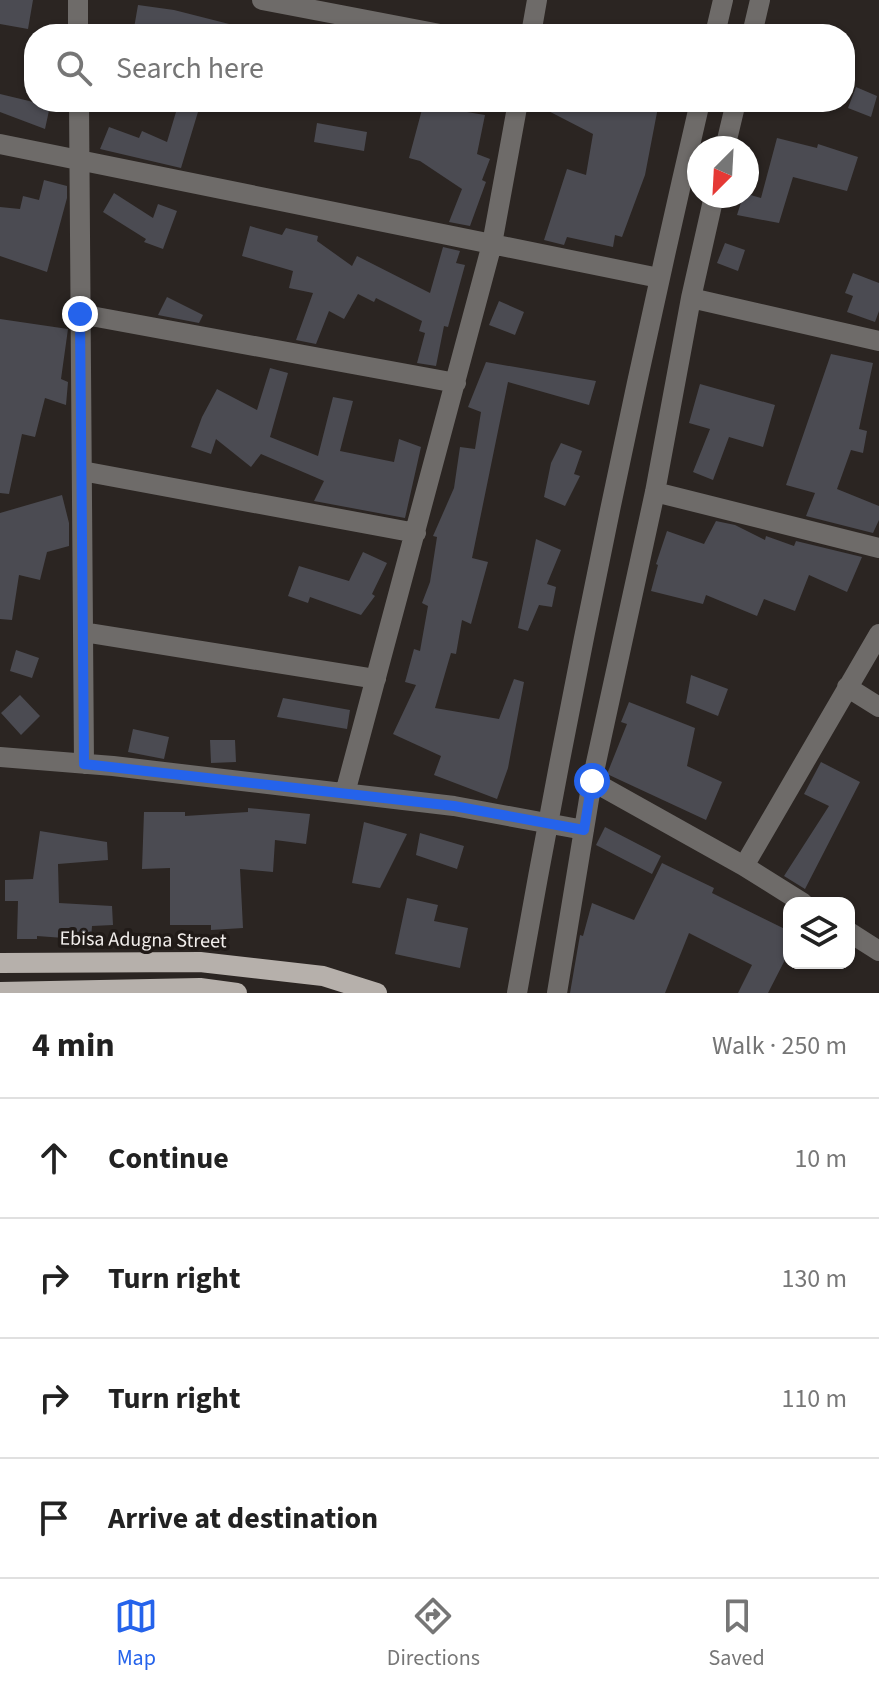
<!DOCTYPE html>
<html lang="en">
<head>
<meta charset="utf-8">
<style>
  :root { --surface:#fff; --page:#f6f6f6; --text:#222; --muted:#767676; --line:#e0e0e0; --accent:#2563eb }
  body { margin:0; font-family:"Source Sans 3",sans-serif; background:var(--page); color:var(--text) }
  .controls { position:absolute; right:24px; bottom:24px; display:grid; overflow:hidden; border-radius:16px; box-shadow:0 2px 6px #0004 }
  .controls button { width:72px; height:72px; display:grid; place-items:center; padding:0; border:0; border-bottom:2px solid var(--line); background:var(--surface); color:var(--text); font:40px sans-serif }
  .compass { position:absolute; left:687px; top:136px; width:72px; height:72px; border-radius:50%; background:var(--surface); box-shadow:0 2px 6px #0004; rotate:204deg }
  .stop { position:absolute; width:24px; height:24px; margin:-18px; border:6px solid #2563eb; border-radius:50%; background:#fff }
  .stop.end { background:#2563eb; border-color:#fff; box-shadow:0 2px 8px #0008 }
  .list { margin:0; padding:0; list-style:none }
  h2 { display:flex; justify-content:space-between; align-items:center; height:104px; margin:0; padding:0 32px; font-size:34px }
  h2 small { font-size:26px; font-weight:400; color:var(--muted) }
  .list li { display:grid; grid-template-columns:52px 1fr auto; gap:24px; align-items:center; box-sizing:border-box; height:120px; padding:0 32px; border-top:2px solid var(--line) }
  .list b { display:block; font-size:30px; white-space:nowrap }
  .list em { font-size:26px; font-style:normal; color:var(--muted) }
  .icon { flex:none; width:44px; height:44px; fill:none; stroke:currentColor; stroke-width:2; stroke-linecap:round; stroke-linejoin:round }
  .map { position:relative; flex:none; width:879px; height:993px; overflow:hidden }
  .search { position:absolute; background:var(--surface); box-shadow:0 2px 6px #0004; left:24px; right:24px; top:24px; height:88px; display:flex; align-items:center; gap:20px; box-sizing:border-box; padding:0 28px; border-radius:32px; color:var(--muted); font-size:30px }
  .sheet { height:584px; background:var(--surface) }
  nav { display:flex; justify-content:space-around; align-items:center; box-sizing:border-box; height:112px; border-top:2px solid var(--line); background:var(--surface); font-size:22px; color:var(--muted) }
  nav a { display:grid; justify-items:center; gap:4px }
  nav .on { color:var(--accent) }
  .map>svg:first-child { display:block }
</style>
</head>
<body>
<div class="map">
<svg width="879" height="993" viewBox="0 0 879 993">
  <rect width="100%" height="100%" fill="#2b2522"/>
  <path fill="#4b4b52" d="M 0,0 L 33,0 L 28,29 L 0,24 Z
    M 138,5 L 174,10 L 237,26 L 236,34 L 133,34 Z
    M 856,87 L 877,96 L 871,117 L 848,108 Z
    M 0,94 L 50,106 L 45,129 L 0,112 Z
    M 179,102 L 201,102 L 181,168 L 100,149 L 109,127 L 139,138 L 142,131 L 167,142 Z
    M 424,102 L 470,102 L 467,112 L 485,115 L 477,154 L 490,159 L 482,180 L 486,182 L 470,226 L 449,222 L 462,189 L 420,161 L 409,158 Z
    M 531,102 L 659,102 L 645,175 L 622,237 L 615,235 L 613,247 L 567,237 L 564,245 L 544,240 L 567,169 L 586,175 L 593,134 Z
    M 317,123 L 367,132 L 364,151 L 314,142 Z
    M 777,138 L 817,148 L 818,144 L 858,157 L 847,191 L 793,177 L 779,223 L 737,215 L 743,196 L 747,194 L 761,198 Z
    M 44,180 L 67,186 L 67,198 L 47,272 L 0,256 L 0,207 L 20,209 L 23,196 L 39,200 Z
    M 114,193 L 153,218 L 158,204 L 177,211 L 163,249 L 144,242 L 146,239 L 103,212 Z
    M 250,226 L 282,235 L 286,228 L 318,236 L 317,241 L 352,266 L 357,256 L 430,293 L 443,247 L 460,251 L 456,263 L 465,265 L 448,327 L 444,326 L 436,366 L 417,363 L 425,333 L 419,331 L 422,321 L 376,298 L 374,302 L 358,294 L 344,319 L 329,311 L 316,344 L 296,340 L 313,293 L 289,288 L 293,271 L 242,256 Z
    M 725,243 L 745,250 L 738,271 L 717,263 Z
    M 853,273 L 879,283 L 879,311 L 875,322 L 847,312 L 853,296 L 845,293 Z
    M 167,297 L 203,315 L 199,323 L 158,315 Z
    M 499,301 L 524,312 L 515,335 L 489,325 Z
    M 0,319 L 68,329 L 61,379 L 68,382 L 66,405 L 45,398 L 35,437 L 22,434 L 9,494 L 0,493 Z
    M 831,354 L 873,363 L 859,429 L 867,431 L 863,453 L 851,450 L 837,489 L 879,506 L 879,520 L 873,533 L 806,516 L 815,493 L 786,485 Z
    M 486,362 L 596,381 L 589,405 L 508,382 L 472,558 L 488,562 L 471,624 L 462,620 L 456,654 L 451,653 L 435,708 L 499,719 L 514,679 L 524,682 L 508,768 L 497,799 L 434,775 L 441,756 L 393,734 L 416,685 L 405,682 L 414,649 L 420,651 L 428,606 L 422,603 L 430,582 L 437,537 L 433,536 L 454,488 L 460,447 L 475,449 L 481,412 L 468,407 Z
    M 270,368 L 288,373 L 270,437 L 318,456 L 333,397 L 353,401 L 340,451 L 394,462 L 399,439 L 421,447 L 405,518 L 314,501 L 324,481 L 261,454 L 251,467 L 216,439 L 211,454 L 191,447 L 202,417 L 217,389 L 257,410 Z
    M 700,384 L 775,405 L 763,447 L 729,437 L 713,480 L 693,472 L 710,429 L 689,423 Z
    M 561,443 L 582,451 L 574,474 L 580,476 L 565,506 L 544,497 L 551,463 Z
    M 62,495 L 69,523 L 69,546 L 47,552 L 40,580 L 19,575 L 12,620 L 0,619 L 0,513 Z
    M 716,521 L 735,525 L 765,540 L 766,536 L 794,546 L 796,541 L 862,557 L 847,592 L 809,575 L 795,611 L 764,599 L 757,616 L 706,595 L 703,604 L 651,591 L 658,565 L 656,564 L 667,531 L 704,544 Z
    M 536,539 L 561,550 L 547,584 L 556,587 L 552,607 L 539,605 L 528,631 L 518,628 Z
    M 363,552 L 387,563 L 372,594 L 375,596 L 361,615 L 310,597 L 308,603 L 288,596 L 299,566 L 349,581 Z
    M 16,650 L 39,658 L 32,678 L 10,671 Z
    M 691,675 L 728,689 L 718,716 L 686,703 Z
    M 20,695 L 40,716 L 21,735 L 1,713 Z
    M 283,698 L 350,710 L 347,729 L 277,717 Z
    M 629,702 L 695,728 L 687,766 L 722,782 L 706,820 L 607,774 L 627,724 L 621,722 Z
    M 133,729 L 169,737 L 164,759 L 128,752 Z
    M 210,740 L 235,740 L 236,762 L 211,763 Z
    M 821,762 L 860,782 L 805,889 L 784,876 L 829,806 L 804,794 Z
    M 248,808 L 310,814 L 306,844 L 275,840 L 273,872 L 240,869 L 243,928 L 211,930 L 211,925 L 170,925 L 170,868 L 142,869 L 144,812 L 185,812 L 185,816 L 248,812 Z
    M 364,822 L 407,834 L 380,888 L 352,883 Z
    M 605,827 L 661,856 L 652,874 L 596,845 Z
    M 40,831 L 107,842 L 108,860 L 58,864 L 59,903 L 112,906 L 113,925 L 92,926 L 91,940 L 37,936 L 37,939 L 17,939 L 18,901 L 5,901 L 5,880 L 33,879 Z
    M 420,833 L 464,846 L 457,869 L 416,855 Z
    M 662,863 L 714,888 L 712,893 L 789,931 L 789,952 L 768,993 L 738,993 L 752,965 L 689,933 L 665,993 L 570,993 L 580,935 L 583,936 L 592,903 L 634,920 Z
    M 407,898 L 438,905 L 434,921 L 468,928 L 460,968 L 395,954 Z"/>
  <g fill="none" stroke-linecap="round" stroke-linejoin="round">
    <path stroke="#6e6b69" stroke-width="20" d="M 78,0 L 78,34
      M 262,0 L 440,34
      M 531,34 L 537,0
      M 715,34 L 723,0
      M 752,34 L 760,0
      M 79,102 L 84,764
      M 0,144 L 659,278
      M 725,148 L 736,102
      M 691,298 L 879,341
      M 80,314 L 456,383
      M 82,471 L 416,533
      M 655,492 L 879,548
      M 83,632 L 376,679
      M 847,687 L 879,707
      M 0,757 L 113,766 L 454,806 L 584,830
      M 592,781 L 744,866 L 803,903
      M 345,793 L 492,244 L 518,102
      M 744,866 L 879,634
      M 849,932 L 879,951
      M 517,993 C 570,694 631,398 700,102
      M 557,993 L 592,781 L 655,492 L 691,298 L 714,196"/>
    <path stroke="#b6b0ab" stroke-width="20" d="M 0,963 L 200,962 L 323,976 L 377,993
      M 0,992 L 200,988 L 237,993"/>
  </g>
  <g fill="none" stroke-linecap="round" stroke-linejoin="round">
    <path stroke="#2563eb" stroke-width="10" d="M 80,314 L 84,764 L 454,806 L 584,830 L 592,781"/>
  </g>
  <g text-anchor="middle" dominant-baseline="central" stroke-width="7" stroke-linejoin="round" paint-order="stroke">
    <g font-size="20" fill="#f2eeec" stroke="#211b18">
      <text transform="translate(143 940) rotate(1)">Ebisa Adugna Street</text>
    </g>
  </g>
</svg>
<div class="controls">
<button><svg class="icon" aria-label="layers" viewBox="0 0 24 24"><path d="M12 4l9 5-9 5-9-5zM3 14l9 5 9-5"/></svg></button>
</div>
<svg class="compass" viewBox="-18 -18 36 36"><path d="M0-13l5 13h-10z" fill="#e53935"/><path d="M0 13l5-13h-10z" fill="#767676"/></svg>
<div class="stop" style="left:592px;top:781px"></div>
<div class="stop end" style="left:80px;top:314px"></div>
<div class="search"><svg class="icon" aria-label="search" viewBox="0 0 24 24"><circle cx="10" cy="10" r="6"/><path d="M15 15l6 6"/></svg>Search here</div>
</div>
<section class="sheet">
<h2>4 min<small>Walk · 250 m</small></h2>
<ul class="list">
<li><svg class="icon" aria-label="ahead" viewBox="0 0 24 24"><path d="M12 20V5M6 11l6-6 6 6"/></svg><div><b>Continue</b></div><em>10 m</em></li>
<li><svg class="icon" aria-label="right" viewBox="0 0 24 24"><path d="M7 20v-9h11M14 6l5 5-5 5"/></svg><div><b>Turn right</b></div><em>130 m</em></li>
<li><svg class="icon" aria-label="right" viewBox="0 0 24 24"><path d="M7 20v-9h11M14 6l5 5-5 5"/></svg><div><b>Turn right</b></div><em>110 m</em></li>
<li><svg class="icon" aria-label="arrive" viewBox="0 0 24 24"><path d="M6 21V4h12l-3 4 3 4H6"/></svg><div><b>Arrive at destination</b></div></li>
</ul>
</section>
<nav>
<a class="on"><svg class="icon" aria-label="map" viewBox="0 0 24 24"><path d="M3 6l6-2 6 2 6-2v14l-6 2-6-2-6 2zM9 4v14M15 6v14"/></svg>Map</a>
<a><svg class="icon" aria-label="directions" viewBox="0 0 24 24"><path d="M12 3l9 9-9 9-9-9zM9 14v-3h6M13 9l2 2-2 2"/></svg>Directions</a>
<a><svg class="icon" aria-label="saved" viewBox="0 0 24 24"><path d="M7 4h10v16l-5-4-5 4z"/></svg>Saved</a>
</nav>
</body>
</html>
